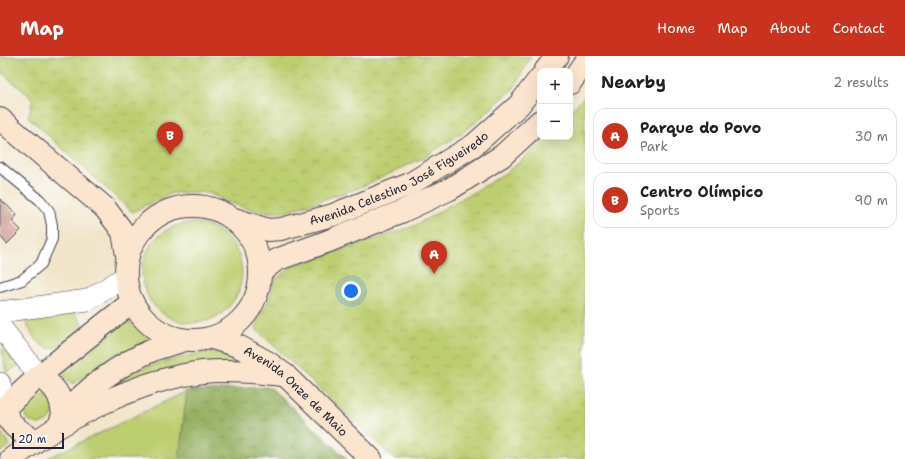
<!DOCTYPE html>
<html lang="en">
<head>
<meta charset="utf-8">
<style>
  :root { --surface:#fff; --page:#f6f6f6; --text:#202124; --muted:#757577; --line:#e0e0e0; --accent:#c8321e }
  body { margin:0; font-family:"Shantell Sans",sans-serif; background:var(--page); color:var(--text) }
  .controls { position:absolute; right:12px; top:12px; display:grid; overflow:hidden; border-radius:8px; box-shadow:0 4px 16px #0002 }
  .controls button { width:36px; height:36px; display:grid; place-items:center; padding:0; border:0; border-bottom:1px solid var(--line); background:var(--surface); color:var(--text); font:20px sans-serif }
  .scale { position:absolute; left:12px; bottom:10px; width:52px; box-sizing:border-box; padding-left:4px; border:2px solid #22223b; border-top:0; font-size:11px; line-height:14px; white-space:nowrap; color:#22223b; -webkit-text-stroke:3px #fff; paint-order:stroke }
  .you { position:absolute; left:351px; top:235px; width:14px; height:14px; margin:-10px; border:3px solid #fff; border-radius:50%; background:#1a73e8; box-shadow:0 0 0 6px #1a73e833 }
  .badge { display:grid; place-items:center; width:26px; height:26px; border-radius:50%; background:var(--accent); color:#fff; font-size:13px; font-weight:700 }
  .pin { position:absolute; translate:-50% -33px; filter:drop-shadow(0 1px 2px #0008) }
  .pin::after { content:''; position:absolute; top:21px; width:14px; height:12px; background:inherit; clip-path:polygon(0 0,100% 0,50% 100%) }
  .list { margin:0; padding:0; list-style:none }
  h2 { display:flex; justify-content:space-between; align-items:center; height:52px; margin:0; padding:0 16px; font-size:17px }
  h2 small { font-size:13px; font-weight:400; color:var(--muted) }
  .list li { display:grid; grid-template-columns:26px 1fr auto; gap:12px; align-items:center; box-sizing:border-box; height:56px; margin:0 8px 8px; padding:0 8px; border:1px solid var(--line); border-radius:12px }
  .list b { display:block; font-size:15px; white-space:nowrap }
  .list p { margin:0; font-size:13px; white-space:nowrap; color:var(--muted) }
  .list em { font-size:13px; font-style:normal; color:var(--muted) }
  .map { position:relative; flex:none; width:585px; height:403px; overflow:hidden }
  header { display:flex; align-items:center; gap:24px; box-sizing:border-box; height:56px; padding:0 20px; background:var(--accent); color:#fff }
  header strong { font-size:19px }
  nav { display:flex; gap:22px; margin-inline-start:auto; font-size:14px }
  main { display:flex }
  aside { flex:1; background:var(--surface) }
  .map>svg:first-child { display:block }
</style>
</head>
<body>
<header>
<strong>Map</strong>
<nav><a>Home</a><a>Map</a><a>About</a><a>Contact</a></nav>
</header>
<main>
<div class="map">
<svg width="585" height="403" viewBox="0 0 585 403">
  <defs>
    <pattern id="forest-crowns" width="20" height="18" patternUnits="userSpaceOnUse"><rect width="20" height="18" fill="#96b163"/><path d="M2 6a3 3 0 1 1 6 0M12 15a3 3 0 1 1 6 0" fill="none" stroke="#7a9053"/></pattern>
    <pattern id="park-crowns" width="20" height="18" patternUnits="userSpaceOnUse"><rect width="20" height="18" fill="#bdce71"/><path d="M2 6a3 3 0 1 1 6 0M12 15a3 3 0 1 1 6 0" fill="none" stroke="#a2b163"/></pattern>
  </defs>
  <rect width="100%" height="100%" fill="#fff"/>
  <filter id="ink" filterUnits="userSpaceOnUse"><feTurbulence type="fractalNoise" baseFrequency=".025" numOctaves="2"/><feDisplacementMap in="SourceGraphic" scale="8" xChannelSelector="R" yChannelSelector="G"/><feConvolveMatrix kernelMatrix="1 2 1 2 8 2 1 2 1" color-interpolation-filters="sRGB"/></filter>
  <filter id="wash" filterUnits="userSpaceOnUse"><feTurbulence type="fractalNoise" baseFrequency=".012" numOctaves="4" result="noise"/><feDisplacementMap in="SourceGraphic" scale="16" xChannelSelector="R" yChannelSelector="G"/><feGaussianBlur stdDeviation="0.9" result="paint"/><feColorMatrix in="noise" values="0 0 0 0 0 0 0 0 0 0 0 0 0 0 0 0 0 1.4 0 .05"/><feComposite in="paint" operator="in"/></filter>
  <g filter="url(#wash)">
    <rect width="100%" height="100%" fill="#f1e5ca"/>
    <path fill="#bdce71" stroke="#707856" d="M142 217a50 50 0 1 1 100 0a50 50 0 1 1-100 0Z
      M 73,255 L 84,271 C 77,277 68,286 59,290 C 41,300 29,273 22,260 Z
      M 127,265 L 153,283 L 114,299 L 72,328 L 62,317 Z
      M 2,292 L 19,309 L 6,317 Z
      M 203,296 C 225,296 235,299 254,309 L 90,347 C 104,336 118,323 135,315 C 156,306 180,302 203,296 Z
      M 187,335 L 179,403 L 46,403 Z
      M24 353a15 15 0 1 1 30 0a15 15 0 1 1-30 0Z
      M 0,375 L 10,389 L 0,397 Z"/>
    <path fill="url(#forest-crowns)" stroke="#5c6a4f" d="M 270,331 L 347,403 L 179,403 L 187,335 Z"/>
    <path fill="url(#park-crowns)" stroke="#707856" d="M 0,0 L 531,0 L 514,32 L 470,71 L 423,102 L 359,132 L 284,156 L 263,156 L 241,151 L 206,136 L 172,137 L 132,156 L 28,61 L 33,43 L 0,15 Z
      M 585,40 L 585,403 L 394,403 L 254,271 L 267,248 L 274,225 L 292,210 L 414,170 L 498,122 L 519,107 L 544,81 L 570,81 L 570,55 Z"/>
    <g id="blocks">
      <path fill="#ce9a93" d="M 0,143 L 17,159 L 12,165 L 21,174 L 7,188 L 0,180 Z"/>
    </g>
  </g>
  <g filter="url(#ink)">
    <use href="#blocks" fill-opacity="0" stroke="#413f50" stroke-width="1"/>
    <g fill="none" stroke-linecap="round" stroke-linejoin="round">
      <g stroke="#413f50" stroke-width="12">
        <path id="lane" d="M 0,111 L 40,144 L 49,155 L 52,169 L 52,183 L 41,208 L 22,224 L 0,231"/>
      </g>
      <g stroke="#413f50" stroke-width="22">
        <path id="street" d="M 0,256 L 88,244 L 125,221
          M 0,270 L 39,320
          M 0,327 L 4,351"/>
      </g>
      <g stroke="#413f50" stroke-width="24">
        <g id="secondary">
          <path d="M 545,15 L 557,0"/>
          <path d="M 570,27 L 585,6"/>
          <path d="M 0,63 L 105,152 L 123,176 L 127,199"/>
          <circle cx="193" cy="217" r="67"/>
          <path id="s1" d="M 234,163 L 268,174 L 281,173 L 333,159 L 410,128 L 474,89 L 519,49 L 540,22"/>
          <path d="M 261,216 L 276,204 L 326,186 L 403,155 L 450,133 L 502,100 L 540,65"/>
          <path id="s2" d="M 212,282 L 238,290 L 269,307 L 285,319 L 371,403"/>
          <path d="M 39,320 C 56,331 61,339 63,359"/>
          <path d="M 4,351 C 9,371 20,375 36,385"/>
          <path d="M 0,356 L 39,320 L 132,246"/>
          <path d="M 61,364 C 79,336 123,306 153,294 C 164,290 175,287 186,284"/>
          <path d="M 11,403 C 64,363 136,324 203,316 C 230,313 258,317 285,319"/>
        </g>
      </g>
      <use href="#lane" stroke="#fff" stroke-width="10"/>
      <use href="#street" stroke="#fff" stroke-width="21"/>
      <use href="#secondary" stroke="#fbe5cf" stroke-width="22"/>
    </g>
  </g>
  <g text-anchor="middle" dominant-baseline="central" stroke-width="4" stroke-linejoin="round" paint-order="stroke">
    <g font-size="12" fill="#22223b" stroke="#fff">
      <text stroke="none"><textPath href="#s1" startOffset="178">Avenida Celestino José Figueiredo</textPath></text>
      <text stroke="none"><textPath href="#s2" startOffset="101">Avenida Onze de Maio</textPath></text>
    </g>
  </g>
</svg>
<div class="controls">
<button>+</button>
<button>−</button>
</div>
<div class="scale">20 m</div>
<div class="you"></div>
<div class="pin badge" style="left:434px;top:218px">A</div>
<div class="pin badge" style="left:170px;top:99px">B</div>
</div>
<aside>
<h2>Nearby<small>2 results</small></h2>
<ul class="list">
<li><span class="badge">A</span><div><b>Parque do Povo</b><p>Park</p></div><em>30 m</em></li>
<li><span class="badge">B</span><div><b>Centro Olímpico</b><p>Sports</p></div><em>90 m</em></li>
</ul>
</aside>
</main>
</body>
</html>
